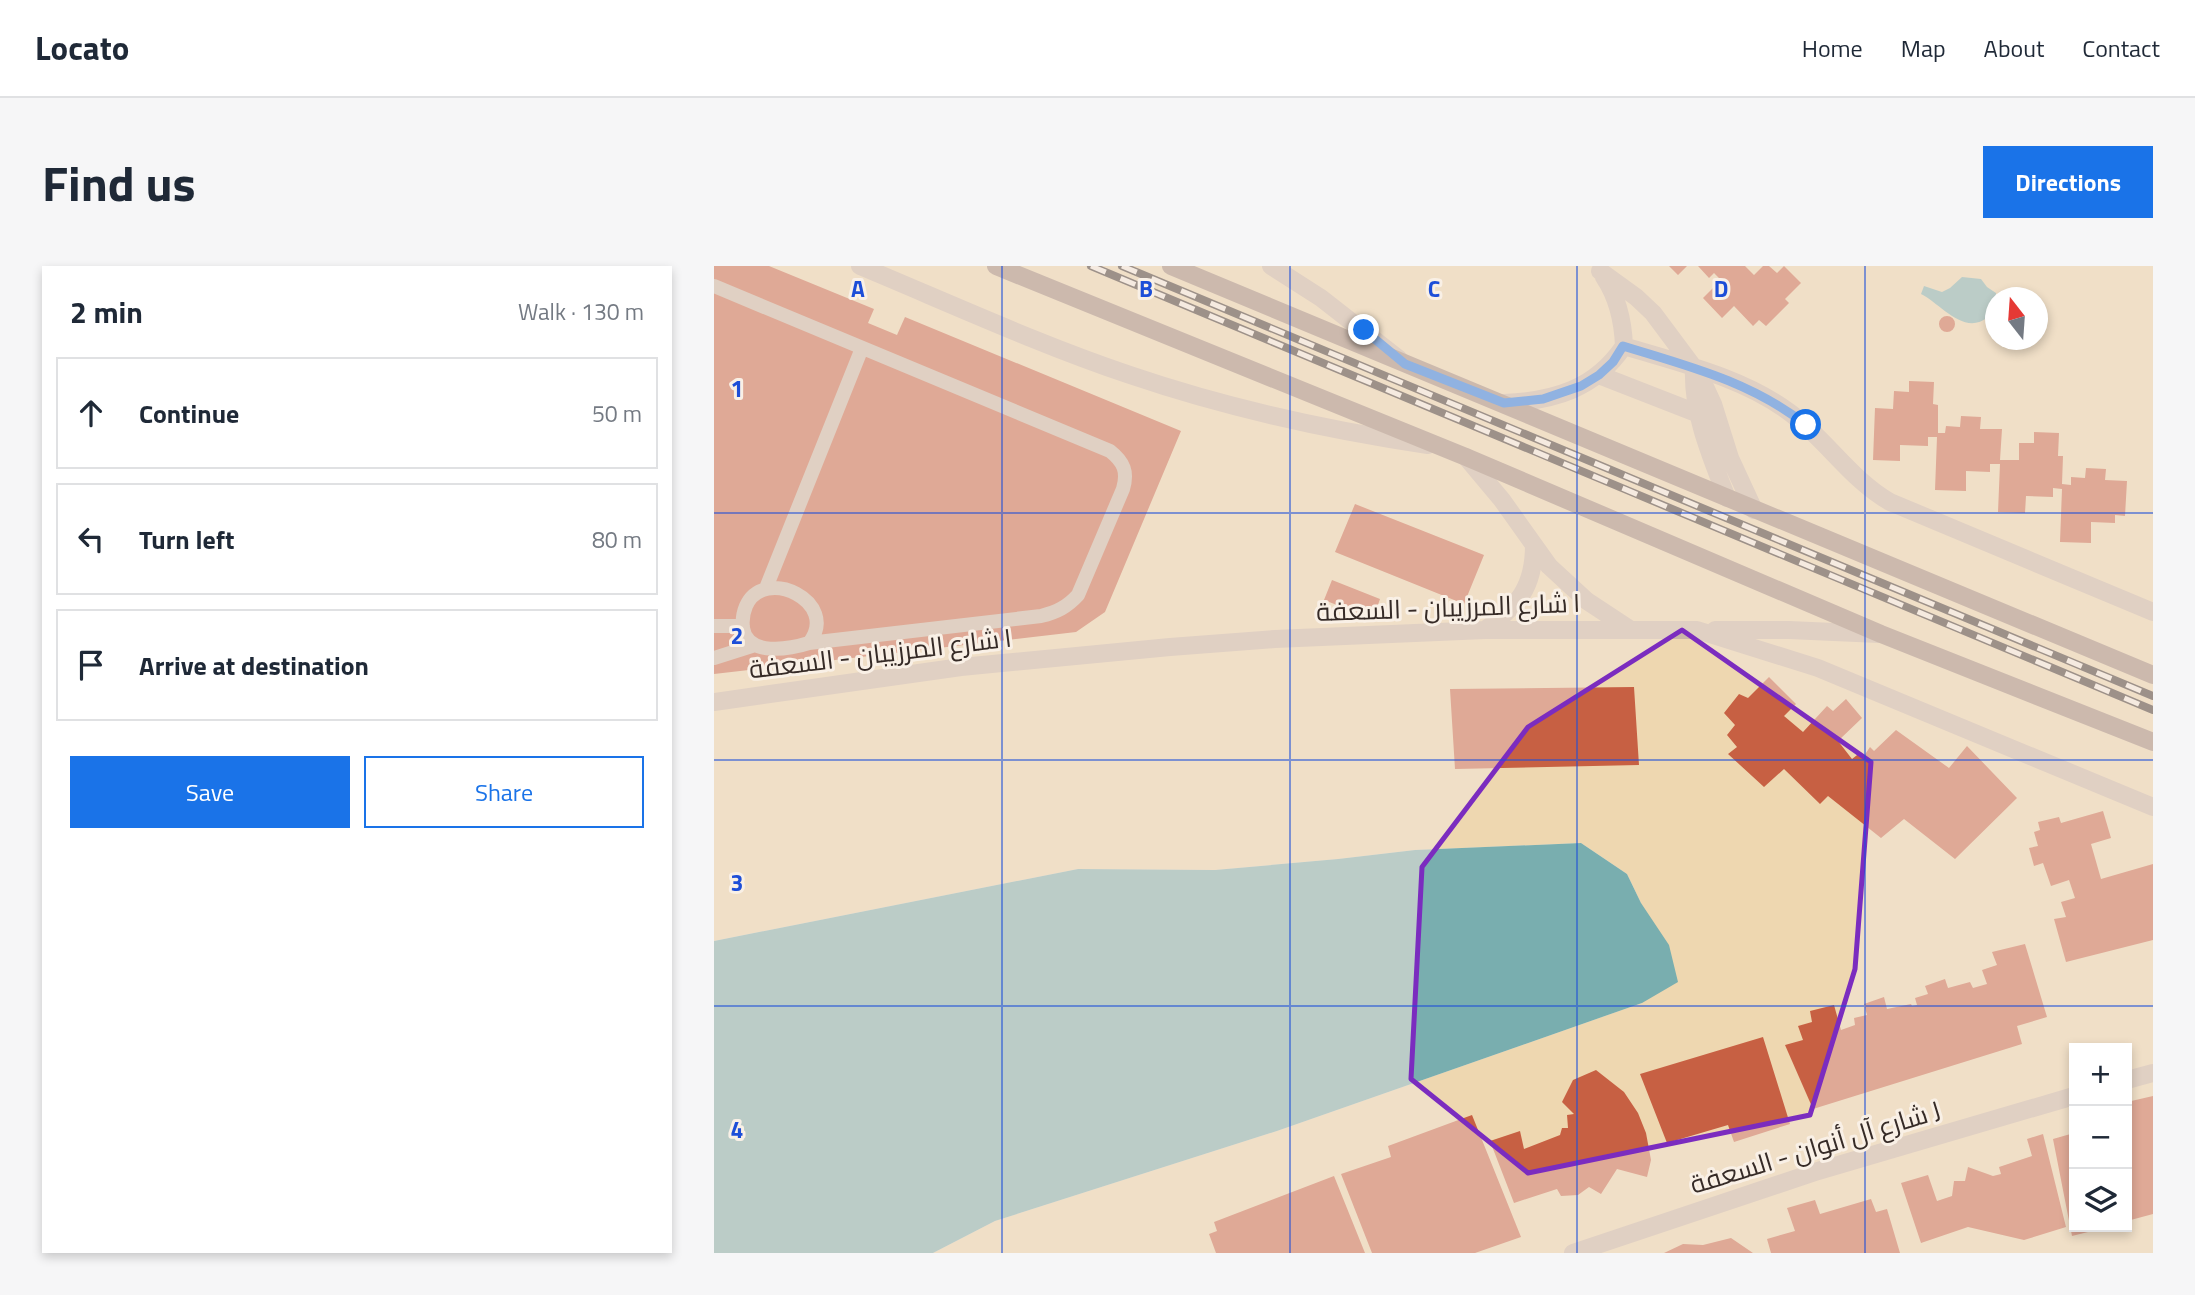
<!DOCTYPE html>
<html lang="en">
<head>
<meta charset="utf-8">
<style>
  :root { --surface:#fff; --page:#f6f6f7; --text:#1f2937; --muted:#747a83; --line:#e0e1e3; --accent:#1a73e8 }
  body { margin:0; font-family:"Titillium Web",Cairo,sans-serif; background:var(--page); color:var(--text) }
  .controls { position:absolute; right:21px; bottom:21px; display:grid; overflow:hidden; border-radius:0px; box-shadow:0 4px 10px #0003 }
  .controls button { width:63px; height:63px; display:grid; place-items:center; padding:0; border:0; border-bottom:2px solid var(--line); background:var(--surface); color:var(--text); font:35px sans-serif }
  .compass { position:absolute; left:1271px; top:21px; width:63px; height:63px; border-radius:50%; background:var(--surface); box-shadow:0 4px 10px #0003; rotate:343deg }
  .stop { position:absolute; width:21px; height:21px; margin:-16px; border:5px solid #1a73e8; border-radius:50%; background:#fff }
  .stop.end { background:#1a73e8; border-color:#fff; box-shadow:0 2px 7px #0008 }
  .list { margin:0; padding:0; list-style:none }
  h2 { display:flex; justify-content:space-between; align-items:center; height:91px; margin:0; padding:0 28px; font-size:30px }
  h2 small { font-size:23px; font-weight:400; color:var(--muted) }
  .list li { display:grid; grid-template-columns:46px 1fr auto; gap:21px; align-items:center; box-sizing:border-box; height:112px; margin:0 14px 14px; padding:0 14px; border:2px solid var(--line); border-radius:0px }
  .list b { display:block; font-size:26px; white-space:nowrap }
  .list em { font-size:23px; font-style:normal; color:var(--muted) }
  .actions { display:flex; gap:14px; padding:21px 28px }
  .actions a { flex:1; padding:16px 0; border:2px solid var(--accent); border-radius:0px; text-align:center; font-size:24px; color:var(--accent) }
  .actions .main { background:var(--accent); color:#fff }
  .icon { flex:none; width:38px; height:38px; fill:none; stroke:currentColor; stroke-width:2; stroke-linecap:round; stroke-linejoin:round }
  .map { position:relative; flex:none; width:1439px; height:987px; overflow:hidden; border-radius:0px }
  header { display:flex; align-items:center; gap:42px; box-sizing:border-box; height:98px; padding:0 35px; background:var(--surface); border-bottom:2px solid var(--line) }
  header strong { font-size:33px }
  nav { display:flex; gap:38px; margin-inline-start:auto; font-size:24px }
  .intro { display:flex; align-items:center; justify-content:space-between; box-sizing:border-box; height:168px; padding:0 42px }
  h1 { margin:0; font-size:49px }
  .button { padding:18px 32px; border-radius:0px; background:var(--accent); color:#fff; font-size:24px; font-weight:700 }
  main { display:flex; gap:42px; padding:0 42px }
  aside { flex:1; background:var(--surface); border-radius:0px; box-shadow:0 4px 10px #0003 }
  .map>svg:first-child { display:block }
</style>
</head>
<body>
<header>
<strong>Locato</strong>
<nav><a>Home</a><a>Map</a><a>About</a><a>Contact</a></nav>
</header>
<div class="intro"><h1>Find us</h1><a class="button">Directions</a></div>
<main>
<aside>
<h2>2 min<small>Walk · 130 m</small></h2>
<ul class="list">
<li><svg class="icon" aria-label="ahead" viewBox="0 0 24 24"><path d="M12 20V5M6 11l6-6 6 6"/></svg><div><b>Continue</b></div><em>50 m</em></li>
<li><svg class="icon" aria-label="left" viewBox="0 0 24 24"><path d="M17 20v-9H6M10 6l-5 5 5 5"/></svg><div><b>Turn left</b></div><em>80 m</em></li>
<li><svg class="icon" aria-label="arrive" viewBox="0 0 24 24"><path d="M6 21V4h12l-3 4 3 4H6"/></svg><div><b>Arrive at destination</b></div></li>
</ul>
<div class="actions"><a class="main">Save</a><a>Share</a></div>
</aside>
<div class="map">
<svg width="1439" height="987" viewBox="0 0 1439 987">
  <rect width="100%" height="100%" fill="#f2e6da"/>
  <path fill="#eed7b0" fill-rule="evenodd" d="M 0,0 L 1439,0 L 1439,987 L 219,987 L 281,955 L 563,865 L 928,737 L 927,637 L 913,608 L 867,577 L 701,584 L 624,593 L 501,604 L 364,603 L 0,675 ZM 1282,32 L 1324,32 L 1324,74 L 1282,74 ZM 1360,782 L 1413,782 L 1413,961 L 1360,961 Z"/>
  <path fill="#79aeaf" d="M 1248,11 L 1267,13 L 1273,21 L 1282,27 C 1282,34 1282,44 1274,51 C 1250,71 1226,37 1207,28 L 1210,20 L 1228,26 L 1236,22 Z
    M 867,577 L 913,608 L 927,637 L 955,679 L 964,716 L 928,737 L 563,865 L 281,955 L 219,987 L 0,987 L 0,675 L 364,603 L 501,604 L 624,593 L 701,584 Z"/>
  <path fill="#c76043" d="M 0,0 L 55,0 L 160,43 L 154,57 L 183,69 L 191,51 L 467,165 L 391,346 L 362,366 L 0,408 Z
    M 955,0 L 973,0 L 964,9 Z
    M 984,0 L 1031,0 L 1040,9 L 1049,0 L 1055,0 L 1063,7 L 1070,0 L 1087,17 L 1071,33 L 1075,37 L 1052,60 L 1045,54 L 1039,60 L 1020,40 L 1008,52 L 989,32 L 1007,14 L 1000,7 L 995,12 Z
    M1225 58a8 8 0 1 1 16 0a8 8 0 1 1-16 0Z
    M 1195,115 L 1220,116 L 1219,138 L 1224,139 L 1224,167 L 1231,167 L 1232,160 L 1246,161 L 1247,150 L 1267,151 L 1266,163 L 1288,163 L 1286,194 L 1305,194 L 1305,177 L 1320,177 L 1320,166 L 1345,167 L 1344,190 L 1349,190 L 1348,218 L 1357,219 L 1357,211 L 1371,212 L 1372,202 L 1392,203 L 1391,214 L 1413,215 L 1411,250 L 1401,249 L 1401,257 L 1377,256 L 1377,277 L 1346,276 L 1348,223 L 1339,222 L 1339,231 L 1312,230 L 1311,247 L 1284,246 L 1286,198 L 1276,198 L 1276,206 L 1252,205 L 1252,225 L 1221,224 L 1223,171 L 1214,171 L 1214,180 L 1186,179 L 1186,195 L 1159,194 L 1161,142 L 1179,143 L 1180,125 L 1195,126 Z
    M 641,238 L 770,289 L 750,338 L 621,286 Z
    M 618,314 L 666,333 L 659,353 L 610,334 Z
    M 1055,411 L 1082,438 L 1070,450 L 1089,466 L 1113,440 L 1119,445 L 1132,433 L 1148,452 L 1124,475 L 1138,493 L 1147,486 L 1150,490 L 1156,481 L 1160,485 L 1182,464 L 1235,502 L 1253,480 L 1303,532 L 1241,593 L 1190,553 L 1167,572 L 1114,530 L 1106,538 L 1070,503 L 1050,521 L 1014,488 L 1023,481 L 1013,469 L 1021,459 L 1010,447 L 1025,428 L 1034,432 Z
    M 920,421 L 925,499 L 741,503 L 736,423 Z
    M 1389,545 L 1397,572 L 1377,578 L 1387,613 L 1439,598 L 1439,674 L 1352,696 L 1340,653 L 1352,651 L 1347,636 L 1361,632 L 1355,614 L 1337,620 L 1329,597 L 1320,600 L 1315,582 L 1324,580 L 1320,566 L 1326,564 L 1324,556 L 1345,551 L 1347,557 Z
    M 1311,678 L 1333,751 L 1303,760 L 1308,778 L 1099,843 L 1071,779 L 1089,774 L 1084,760 L 1098,756 L 1096,745 L 1120,739 L 1127,764 L 1141,759 L 1140,752 L 1153,749 L 1150,738 L 1170,731 L 1173,743 L 1197,738 L 1198,740 L 1203,739 L 1201,732 L 1214,728 L 1211,720 L 1231,713 L 1234,722 L 1256,716 L 1259,722 L 1273,718 L 1268,704 L 1283,699 L 1278,686 Z
    M 1049,771 L 1076,858 L 1020,876 L 1014,859 L 953,877 L 926,808 Z
    M 882,804 L 910,826 L 924,847 L 932,867 L 937,894 L 933,911 L 903,903 L 887,928 L 875,921 L 864,929 L 847,930 L 843,923 L 800,937 L 776,875 L 806,865 L 810,883 L 846,869 L 848,862 L 854,862 L 853,849 L 860,848 L 848,836 L 859,814 Z
    M 1439,830 L 1439,948 L 1413,955 L 1413,836 Z
    M 758,849 L 807,971 L 761,987 L 658,987 L 627,908 L 677,891 L 674,880 Z
    M 1360,867 L 1360,961 L 1390,962 L 1358,970 L 1339,873 Z
    M 1329,868 L 1352,961 L 1310,974 L 1254,961 L 1207,977 L 1187,917 L 1214,909 L 1223,935 L 1238,930 L 1240,915 L 1251,915 L 1254,901 L 1279,910 L 1287,908 L 1285,901 L 1318,890 L 1313,873 Z
    M 620,910 L 651,987 L 502,987 L 495,968 L 503,965 L 500,956 Z
    M 1157,933 L 1162,946 L 1173,943 L 1186,987 L 1057,987 L 1053,973 L 1081,965 L 1073,942 L 1101,934 L 1106,948 Z
    M 1017,972 L 1039,987 L 950,987 L 969,978 L 989,979 Z"/>
  <g fill="none" stroke-linecap="round" stroke-linejoin="round">
    <path stroke="#cab6a6" stroke-width="14" d="M 0,20 L 396,185 C 410,196 414,206 409,223 L 364,329 C 353,341 343,346 327,350 L 95,377 C 76,383 33,391 29,362 C 28,354 29,347 32,340 C 50,299 127,336 95,377
      M 52,322 L 148,82
      M 0,360 L 29,360
      M 0,392 L 41,379"/>
    <path stroke="#cab6a6" stroke-width="18" d="M 886,5 L 922,31 L 939,47 L 986,110 L 999,138 L 1016,192 L 1040,244
      M 890,11 C 904,32 909,55 910,80
      M 910,80 C 965,97 1028,111 1075,146 C 1112,173 1136,213 1176,236 L 1439,346
      M 980,102 C 978,147 997,191 1013,232
      M 885,109 L 985,148
      M 790,137 C 840,135 881,123 910,80
      M 752,191 L 788,234 L 835,300 L 873,335 L 917,364
      M 771,364 C 804,339 820,322 820,279
      M 1001,364 L 1075,364 L 1165,368
      M 0,436 L 247,401 L 456,381 L 561,373 L 771,364 L 983,364 L 1104,402 L 1439,541
      M 1413,814 L 1439,807
      M 859,987 L 1104,905 L 1360,830"/>
    <path stroke="#cab6a6" stroke-width="18" d="M 146,0 C 235,37 324,78 416,109 C 513,142 613,164 714,179
      M 557,0 L 607,32 L 685,93"/>
    <path stroke="#9d8477" stroke-width="18" d="M 282,0 L 752,191 L 1167,368 L 1439,476
      M 457,0 L 1439,409"/>
    <g stroke="#362b27" stroke-width="8">
      <path id="rail" d="M 377,0 L 1439,444
        M 408,0 L 1439,430"/>
    </g>
    <use href="#rail" stroke="#f9f0e6" stroke-width="5" stroke-dasharray="16" stroke-linecap="butt"/>
  </g>
  <g fill="none" stroke-linecap="round" stroke-linejoin="round">
    <path stroke="#1a73e8" stroke-width="9" d="M 650,64 L 691,98 L 790,137 L 829,133 L 867,120 L 885,109 L 899,96 L 909,80 C 974,100 1038,116 1092,159"/>
  </g>
  <path d="M0 0H1439V987H0ZM 968,364 L 1157,496 L 1141,703 L 1096,849 L 814,907 L 697,813 L 708,601 L 814,461 Z" fill="#f2e6da" fill-opacity=".55" fill-rule="evenodd"/>
  <path fill="none" stroke="#7b2cbf" stroke-width="5" stroke-linejoin="round" d="M 968,364 L 1157,496 L 1141,703 L 1096,849 L 814,907 L 697,813 L 708,601 L 814,461 Z"/>
  <path fill="none" stroke="#1d4ed8" stroke-width="2" stroke-opacity="0.55" d="M 288,0 L 288,987M 576,0 L 576,987M 863,0 L 863,987M 1151,0 L 1151,987M 0,247 L 1439,247M 0,494 L 1439,494M 0,740 L 1439,740"/>
  <g text-anchor="middle" dominant-baseline="central" stroke-width="6" stroke-linejoin="round" paint-order="stroke">
    <g font-size="26" fill="#362b27" stroke="#f9f0e6">
      <text transform="translate(734 341) rotate(-2)">شارع المرزيبان - السعفة I</text>
      <text transform="translate(166 387) rotate(-7)">شارع المرزيبان - السعفة I</text>
      <text transform="translate(1101 881) rotate(-17)">شارع آل أنوان - السعفة J</text>
    </g>
  </g>
  <g font-size="23" text-anchor="middle" font-weight="bold" fill="#1d4ed8" stroke="#f9f0e6" stroke-width="6" stroke-linejoin="round" paint-order="stroke">
    <text x="144" y="31">A</text>
    <text x="432" y="31">B</text>
    <text x="720" y="31">C</text>
    <text x="1007" y="31">D</text>
    <text x="23" y="131">1</text>
    <text x="23" y="378">2</text>
    <text x="23" y="625">3</text>
    <text x="23" y="872">4</text>
  </g>
</svg>
<div class="controls">
<button>+</button>
<button>−</button>
<button><svg class="icon" aria-label="layers" viewBox="0 0 24 24"><path d="M12 4l9 5-9 5-9-5zM3 14l9 5 9-5"/></svg></button>
</div>
<svg class="compass" viewBox="-18 -18 36 36"><path d="M0-13l5 13h-10z" fill="#e53935"/><path d="M0 13l5-13h-10z" fill="#747a83"/></svg>
<div class="stop" style="left:1092px;top:159px"></div>
<div class="stop end" style="left:650px;top:64px"></div>
</div>
</main>
</body>
</html>
